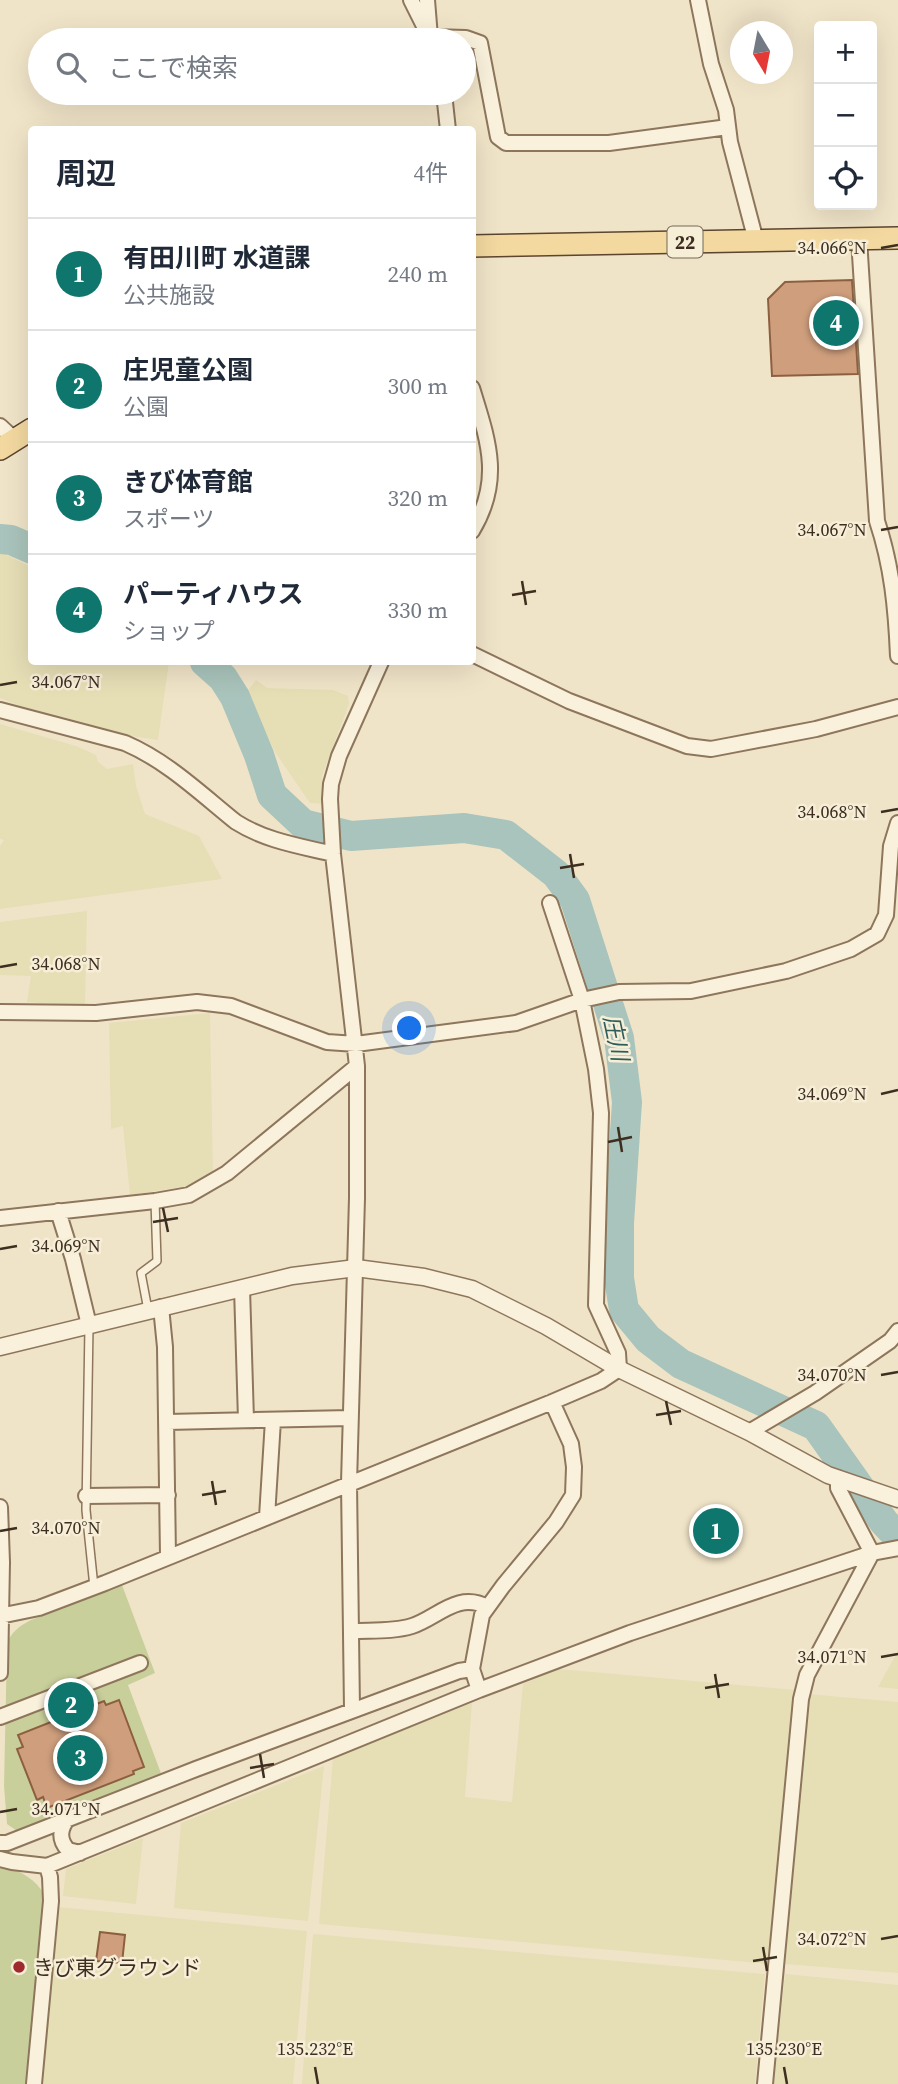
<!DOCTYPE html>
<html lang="ja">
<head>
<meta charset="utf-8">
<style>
  :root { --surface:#fff; --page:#f2f2f3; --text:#1f2937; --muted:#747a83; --line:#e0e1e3; --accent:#0f766e }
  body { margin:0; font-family:"Source Serif 4","Noto Sans JP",serif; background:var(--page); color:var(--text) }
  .controls { position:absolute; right:21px; top:21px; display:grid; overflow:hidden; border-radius:7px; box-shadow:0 7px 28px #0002 }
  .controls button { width:63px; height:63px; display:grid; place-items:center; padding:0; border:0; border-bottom:2px solid var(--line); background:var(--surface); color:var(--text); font:35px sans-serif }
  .compass { position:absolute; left:730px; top:21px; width:63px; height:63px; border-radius:50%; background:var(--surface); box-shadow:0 7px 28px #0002; rotate:170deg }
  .you { position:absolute; left:410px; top:1029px; width:24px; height:24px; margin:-18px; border:5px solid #fff; border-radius:50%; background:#1a73e8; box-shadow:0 0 0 10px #1a73e833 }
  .badge { display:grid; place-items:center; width:46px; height:46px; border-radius:50%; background:var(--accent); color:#fff; font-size:23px; font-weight:700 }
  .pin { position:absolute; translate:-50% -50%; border:4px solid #fff; box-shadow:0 2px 7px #0006 }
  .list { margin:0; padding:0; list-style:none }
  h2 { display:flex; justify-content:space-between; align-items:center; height:91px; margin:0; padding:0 28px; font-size:30px }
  h2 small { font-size:23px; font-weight:400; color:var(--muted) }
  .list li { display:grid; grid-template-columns:46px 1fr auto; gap:21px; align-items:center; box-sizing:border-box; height:112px; padding:0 28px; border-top:2px solid var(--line) }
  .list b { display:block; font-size:26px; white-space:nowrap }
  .list p { margin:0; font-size:23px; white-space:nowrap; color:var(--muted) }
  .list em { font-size:23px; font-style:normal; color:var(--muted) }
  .icon { flex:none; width:38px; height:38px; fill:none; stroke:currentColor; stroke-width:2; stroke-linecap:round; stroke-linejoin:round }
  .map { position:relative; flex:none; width:898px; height:2084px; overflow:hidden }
  .search { position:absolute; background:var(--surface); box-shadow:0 7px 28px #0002; left:28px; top:28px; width:448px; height:77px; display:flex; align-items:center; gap:18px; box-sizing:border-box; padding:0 24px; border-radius:38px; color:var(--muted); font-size:26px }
  .panel { position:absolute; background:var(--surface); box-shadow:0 7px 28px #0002; left:28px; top:126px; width:448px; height:539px; border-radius:7px }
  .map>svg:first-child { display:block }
</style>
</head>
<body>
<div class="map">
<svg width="898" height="2084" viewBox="0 0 898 2084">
  <rect width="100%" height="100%" fill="#f0e4c8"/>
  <path fill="#e6deb5" d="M 0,552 L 31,567 L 32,662 L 169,662 L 158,740 L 71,727 L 0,698 Z
    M 256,680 L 267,688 L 333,690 L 348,696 L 349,704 L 322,776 L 324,804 L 310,803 L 275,752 L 246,693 Z
    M 0,724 L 76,746 L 96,755 L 98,762 L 107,769 L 133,764 L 136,786 L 145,814 L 199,836 L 222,879 L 0,909 L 0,846 L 4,840 L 0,839 Z
    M 87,911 L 85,1006 L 27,1002 L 31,976 L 0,975 L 0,922 Z
    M 210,1013 L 213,1175 L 194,1185 L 130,1195 L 123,1126 L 111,1129 L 109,1023 Z
    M 898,1651 L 898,1689 L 878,1687 Z
    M 559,1669 L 796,1690 L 771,1964 L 319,1924 L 333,1758 L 472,1703 L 465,1797 L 512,1802 L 523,1684 Z
    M 808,1694 L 898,1702 L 898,1973 L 784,1964 Z
    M 324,1766 L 308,1921 L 174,1908 L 181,1823 Z
    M 143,1838 L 136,1904 L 63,1896 L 66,1869 Z
    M 57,1907 L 307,1931 L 293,2084 L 42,2084 Z
    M 313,1934 L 765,1974 L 755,2084 L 302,2084 Z
    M 785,1974 L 898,1985 L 898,2084 L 774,2084 Z"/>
  <path fill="#c9cf9b" d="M 122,1585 L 155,1673 L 128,1685 L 162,1776 L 20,1833 L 7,1824 L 4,1786 L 7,1645 C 10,1632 20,1626 31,1620 Z
    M 0,1866 C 20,1870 37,1879 46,1898 L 28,2084 L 0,2084 Z"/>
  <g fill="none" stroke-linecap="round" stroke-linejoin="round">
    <path stroke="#a9c4bc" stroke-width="30" d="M 0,539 L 11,540 L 32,549
      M 205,662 L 223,678 L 235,697 L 259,755 L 272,795 L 303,824 L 351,836 L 464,828 L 506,835 L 556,874 L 575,900 L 619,1038 L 627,1102 L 619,1223 L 619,1278 L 624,1310 L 648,1339 L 681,1364 L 816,1426 L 884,1522 L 898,1537"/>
  </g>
  <path fill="#cf9f7d" stroke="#8d5f41" stroke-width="2" d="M 852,280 L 858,374 L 772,376 L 768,299 L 785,282 Z
    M 119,1700 L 144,1767 L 133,1771 L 134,1774 L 47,1808 L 43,1797 L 37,1800 L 17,1749 L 23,1747 L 18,1735 L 104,1701 L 106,1705 Z
    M 100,1932 L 125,1935 L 122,1963 L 96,1961 Z"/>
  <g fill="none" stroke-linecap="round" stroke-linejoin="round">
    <g stroke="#8d765c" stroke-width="10">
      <path id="service" d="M 148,1310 L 141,1273 L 157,1261 L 155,1201
        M 89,1326 L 86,1510 L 94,1587"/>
    </g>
    <g stroke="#8d765c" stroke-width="18">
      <path id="minor" d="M 411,0 L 426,30
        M 427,0 L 430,37 L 466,38 L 480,43 L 498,137 L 506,143 L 609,143 L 728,127
        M 698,0 L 711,64 L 726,110 L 730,142 L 756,241
        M 444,93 L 448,130
        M 859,239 L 877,521 C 892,566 896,609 898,656
        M 472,388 C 488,440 503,480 472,531
        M 0,426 L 14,439
        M 472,654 L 569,701 L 687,746 L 711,749 L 816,729 L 898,707
        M 0,710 L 125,743 C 167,761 200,793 236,822 C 266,841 300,846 333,854
        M 0,1012 L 96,1013 L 197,1002 L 231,1006 L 327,1042 L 356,1044 L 516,1023 L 582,1000 L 619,992 L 691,991 L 786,971 L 851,949 L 877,934 L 886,915 L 891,846 L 898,823
        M 58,1211 L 73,1259 L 89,1325
        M 0,1218 L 155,1201 L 189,1195 L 227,1173 L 357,1066
        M 242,1288 L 246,1420
        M 161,1307 L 165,1347 L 168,1557
        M 167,1422 L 350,1418
        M 749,1432 L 815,1393 L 890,1341 L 898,1331
        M 86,1496 L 168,1495
        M 0,1507 L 2,1562 L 0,1673
        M 267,1517 L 273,1420
        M 0,1616 L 39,1608 L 105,1583 L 552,1402 L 601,1381 L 619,1369 L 618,1353 L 596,1305 L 601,1113 L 596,1069 L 582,1000 L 550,903
        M 352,1631 C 371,1630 393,1632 412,1626 C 437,1618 458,1591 487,1607
        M 479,1690 L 472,1669 L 482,1615 L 503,1586 L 556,1522 L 573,1495 L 574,1467 L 571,1444 L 552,1402
        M 352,1709 L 349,1483 L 357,1198 L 357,1066 L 333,854 L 330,799 L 331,784 L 339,756 L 381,662
        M 0,1717 L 140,1663
        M 68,1818 C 60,1829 58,1839 68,1850 L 80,1853
        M 0,1843 L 7,1843 L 196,1769 L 459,1671 L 472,1669
        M 0,1859 L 12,1862 L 47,1866 L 50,1877 L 51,1901 L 34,2084
        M 47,1866 L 479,1690 L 630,1633 L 872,1553 L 898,1548
        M 765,2084 L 801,1699 L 807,1675 L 872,1553 L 838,1488 L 838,1478"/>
    </g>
    <g stroke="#8d765c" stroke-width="19">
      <path id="tertiary" d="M 0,1347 L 292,1276 L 356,1268 L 424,1277 L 472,1289 L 546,1326 L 619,1369 L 749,1432 L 828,1475 L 898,1499"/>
    </g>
    <g stroke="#5b4430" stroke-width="24">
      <path id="primary" d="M 472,246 L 898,238
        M 0,449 L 32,429"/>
    </g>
    <use href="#service" stroke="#faf1dc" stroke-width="7"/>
    <use href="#minor" stroke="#faf1dc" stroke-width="14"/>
    <use href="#tertiary" stroke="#faf1dc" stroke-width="16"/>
    <use href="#primary" stroke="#f3d9a0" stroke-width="21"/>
  </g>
  <path fill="none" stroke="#3d2e20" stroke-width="2.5" d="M 881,248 L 898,245M 881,530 L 898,527M 522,581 L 526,605M 512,595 L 536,591M 0,685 L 17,682M 881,812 L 898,809M 570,854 L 574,878M 560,868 L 584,864M 0,967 L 17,964M 881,1094 L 898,1090M 618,1127 L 622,1152M 608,1142 L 632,1137M 163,1208 L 168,1232M 153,1222 L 178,1218M 0,1249 L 17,1246M 881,1375 L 898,1372M 666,1401 L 671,1425M 656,1415 L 681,1411M 212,1481 L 216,1505M 202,1495 L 226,1491M 0,1531 L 17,1528M 881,1657 L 898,1654M 715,1674 L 719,1698M 705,1688 L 729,1684M 260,1754 L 264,1778M 250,1768 L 274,1764M 0,1812 L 17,1809M 881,1939 L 898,1936M 763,1947 L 767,1971M 753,1961 L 777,1957M 315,2067 L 318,2084M 784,2067 L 787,2084"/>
  <circle fill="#9e2a2b" stroke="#f7eed8" stroke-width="2.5" cx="19" cy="1967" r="7"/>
  <g text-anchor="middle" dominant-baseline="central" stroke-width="5" stroke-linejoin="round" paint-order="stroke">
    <rect fill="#f7eed8" stroke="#756857" stroke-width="2" x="667.5" y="226.5" width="35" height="31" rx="5"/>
    <g font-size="19" font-weight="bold" fill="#3d2e20">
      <text x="685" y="242">22</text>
    </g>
    <g font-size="21" fill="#3d2e20" stroke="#f7eed8" text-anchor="start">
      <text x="33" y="1967">きび東グラウンド</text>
    </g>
    <g font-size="23" font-style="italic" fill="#2f5d5a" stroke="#f7eed8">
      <text transform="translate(616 1038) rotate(78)">庄川</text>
    </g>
  </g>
  <g font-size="18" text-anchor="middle" fill="#3d2e20" stroke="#f7eed8" stroke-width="5" stroke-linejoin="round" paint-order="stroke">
    <text x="832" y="254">34.066°N</text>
    <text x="832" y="536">34.067°N</text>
    <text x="66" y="688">34.067°N</text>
    <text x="832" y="818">34.068°N</text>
    <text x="66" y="970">34.068°N</text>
    <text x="832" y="1100">34.069°N</text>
    <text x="66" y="1252">34.069°N</text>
    <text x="832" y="1381">34.070°N</text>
    <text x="66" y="1534">34.070°N</text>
    <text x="832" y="1663">34.071°N</text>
    <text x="66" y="1815">34.071°N</text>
    <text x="832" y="1945">34.072°N</text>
    <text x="315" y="2055">135.232°E</text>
    <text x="784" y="2055">135.230°E</text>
  </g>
</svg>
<div class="controls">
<button>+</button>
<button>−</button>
<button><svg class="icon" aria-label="locate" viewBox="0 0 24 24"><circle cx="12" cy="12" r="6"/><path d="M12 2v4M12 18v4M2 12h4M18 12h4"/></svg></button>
</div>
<svg class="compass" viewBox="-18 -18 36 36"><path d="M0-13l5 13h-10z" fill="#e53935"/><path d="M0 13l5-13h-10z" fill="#747a83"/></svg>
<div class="you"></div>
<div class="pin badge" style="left:716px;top:1531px">1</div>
<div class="pin badge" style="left:71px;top:1705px">2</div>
<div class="pin badge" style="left:80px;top:1758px">3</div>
<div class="pin badge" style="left:836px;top:323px">4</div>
<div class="search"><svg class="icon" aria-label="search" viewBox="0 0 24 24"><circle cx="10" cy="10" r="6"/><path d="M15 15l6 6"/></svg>ここで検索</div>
<section class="panel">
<h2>周辺<small>4件</small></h2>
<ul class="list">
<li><span class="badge">1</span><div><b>有田川町 水道課</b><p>公共施設</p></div><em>240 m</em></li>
<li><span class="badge">2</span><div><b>庄児童公園</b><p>公園</p></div><em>300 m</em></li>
<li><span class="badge">3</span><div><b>きび体育館</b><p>スポーツ</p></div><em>320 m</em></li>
<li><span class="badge">4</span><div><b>パーティハウス</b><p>ショップ</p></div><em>330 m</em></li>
</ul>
</section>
</div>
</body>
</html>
